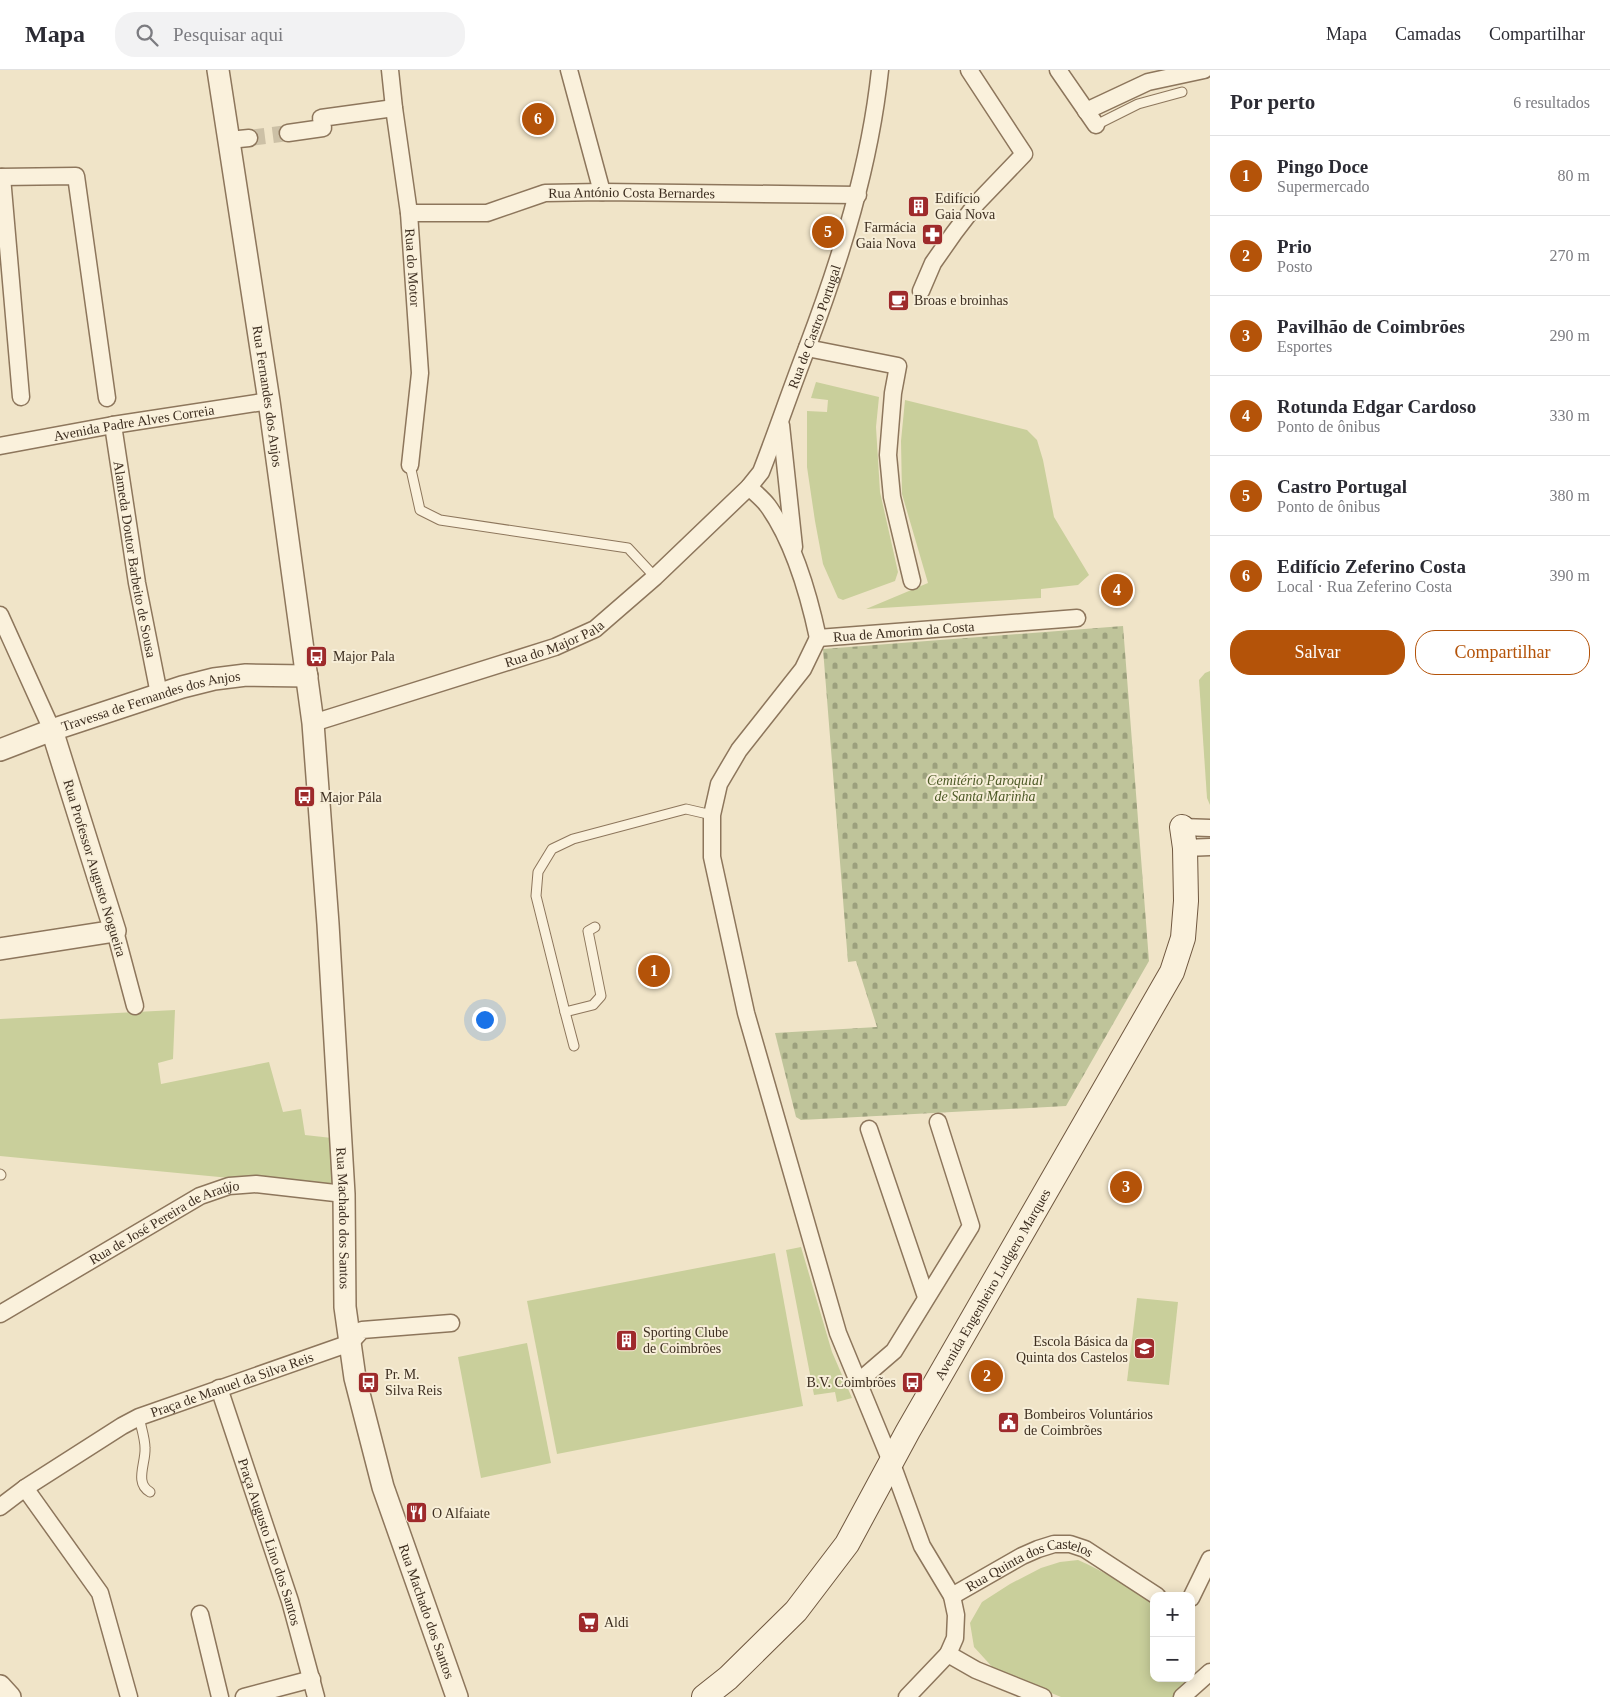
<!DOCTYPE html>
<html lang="pt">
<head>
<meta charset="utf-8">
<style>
	:root { --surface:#fff; --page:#f2f2f3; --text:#2b2b33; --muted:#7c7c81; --line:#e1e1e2; --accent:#b45309 }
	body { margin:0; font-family:Georgia,serif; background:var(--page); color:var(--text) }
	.controls { position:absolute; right:15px; bottom:15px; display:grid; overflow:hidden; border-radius:10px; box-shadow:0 2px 12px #0003 }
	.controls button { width:45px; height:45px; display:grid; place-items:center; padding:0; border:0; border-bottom:1px solid var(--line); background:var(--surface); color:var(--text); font:25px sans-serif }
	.you { position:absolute; left:484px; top:949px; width:18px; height:18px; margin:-12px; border:4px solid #fff; border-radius:50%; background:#1a73e8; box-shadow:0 0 0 8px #1a73e833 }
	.badge { display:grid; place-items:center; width:32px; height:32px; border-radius:50%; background:var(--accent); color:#fff; font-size:16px; font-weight:700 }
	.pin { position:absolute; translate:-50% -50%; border:2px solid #fff; box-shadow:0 1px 5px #0006 }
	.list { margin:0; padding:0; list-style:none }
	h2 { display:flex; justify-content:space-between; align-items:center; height:65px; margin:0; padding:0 20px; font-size:21px }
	h2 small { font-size:16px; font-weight:400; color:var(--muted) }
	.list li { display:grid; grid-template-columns:32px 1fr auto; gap:15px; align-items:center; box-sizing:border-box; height:80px; padding:0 20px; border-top:1px solid var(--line) }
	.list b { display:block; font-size:19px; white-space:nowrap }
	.list p { margin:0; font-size:16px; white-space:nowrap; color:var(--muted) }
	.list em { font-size:16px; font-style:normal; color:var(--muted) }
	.actions { display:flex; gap:10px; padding:15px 20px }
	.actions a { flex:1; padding:11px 0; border:1px solid var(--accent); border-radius:20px; text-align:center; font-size:18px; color:var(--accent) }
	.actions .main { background:var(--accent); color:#fff }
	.icon { flex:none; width:28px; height:28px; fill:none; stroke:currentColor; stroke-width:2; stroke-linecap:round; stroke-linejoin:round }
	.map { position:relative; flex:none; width:1210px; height:1627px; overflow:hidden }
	header { display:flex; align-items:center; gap:30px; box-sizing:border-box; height:70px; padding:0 25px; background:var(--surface); border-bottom:1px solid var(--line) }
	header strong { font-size:24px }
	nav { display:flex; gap:28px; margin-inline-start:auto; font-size:18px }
	.search { width:350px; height:45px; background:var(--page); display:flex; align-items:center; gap:12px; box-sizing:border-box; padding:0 18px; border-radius:20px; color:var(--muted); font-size:19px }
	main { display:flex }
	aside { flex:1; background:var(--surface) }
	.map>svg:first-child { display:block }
	.grass { fill:#c9cf9b }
	.cemetery { fill:url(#cemetery-stones) }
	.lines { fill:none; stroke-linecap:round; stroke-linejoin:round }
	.minor-tunnel { stroke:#ccc0a6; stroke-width:16; stroke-dasharray:16 8; stroke-linecap:butt }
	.service-casing { stroke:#8d765c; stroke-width:11 }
	.minor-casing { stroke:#8d765c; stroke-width:19 }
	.tertiary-casing { stroke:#8d765c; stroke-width:24 }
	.secondary-casing { stroke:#6f573f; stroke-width:26 }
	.service { stroke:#faf1dc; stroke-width:9 }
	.minor { stroke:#faf1dc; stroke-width:16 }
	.tertiary { stroke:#faf1dc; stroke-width:21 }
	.secondary { stroke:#faf1dc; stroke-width:24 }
	.labels { text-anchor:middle; stroke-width:4; stroke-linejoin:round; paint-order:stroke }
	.street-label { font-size:14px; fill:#3d2e20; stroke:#f7eed8 }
	.poi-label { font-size:14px; fill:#3d2e20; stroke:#f7eed8; text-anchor:start }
	.park-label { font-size:14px; font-style:italic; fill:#4d5a26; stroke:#f7eed8 }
</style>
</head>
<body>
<header>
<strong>Mapa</strong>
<div class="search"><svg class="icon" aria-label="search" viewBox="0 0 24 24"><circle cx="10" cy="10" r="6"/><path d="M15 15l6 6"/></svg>Pesquisar aqui</div>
<nav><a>Mapa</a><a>Camadas</a><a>Compartilhar</a></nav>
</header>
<main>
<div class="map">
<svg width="1210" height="1627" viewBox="0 0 1210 1627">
	<defs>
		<pattern id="cemetery-stones" width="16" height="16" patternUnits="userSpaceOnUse" patternTransform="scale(1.25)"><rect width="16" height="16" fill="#bfc49a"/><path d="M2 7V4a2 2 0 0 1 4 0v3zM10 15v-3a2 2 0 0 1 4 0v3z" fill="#9ca07d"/></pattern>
	</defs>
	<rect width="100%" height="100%" fill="#f0e4c8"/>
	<g class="grass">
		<polygon points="816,312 879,327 876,357 880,422 898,502 895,511 843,530 838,528 823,494 815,451 807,397 807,341 827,342 828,330 811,328"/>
		<polygon points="905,330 1027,360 1037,370 1043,390 1054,447 1089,505 1078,515 1041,519 1041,528 866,539 928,513 902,424 901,371"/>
		<polygon points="1210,601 1210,735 1207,728 1199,610 1205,603"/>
		<polygon points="175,940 173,989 158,993 161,1014 269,992 283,1042 301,1039 305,1065 332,1068 335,1118 0,1086 0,949"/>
		<polygon points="801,1177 832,1282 852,1328 837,1332 835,1322 814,1325 786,1180"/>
		<polygon points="775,1183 803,1336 557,1384 527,1231"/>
		<polygon points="1137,1228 1178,1232 1169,1315 1127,1311"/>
		<polygon points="527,1273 551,1393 481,1408 458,1287"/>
		<path d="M 1078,1490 C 1105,1502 1129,1516 1154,1534 L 1154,1608 L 1184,1608 L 1185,1617 L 1173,1627 L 1061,1627 L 995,1600 L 974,1577 L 970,1553 L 982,1532 L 1010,1514 L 1041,1498 L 1060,1492 Z"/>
	</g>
	<polygon class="cemetery" points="1123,556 1149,891 1066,1036 801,1050 796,1047 775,963 877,957 856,891 848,892 823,579"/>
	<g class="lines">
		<polyline class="minor-tunnel" points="249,68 288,63"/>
		<defs>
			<g id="service">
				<polyline points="1096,55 1138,34 1182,22"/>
				<polyline points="410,395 420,440 440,450 628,478 655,507"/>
				<polyline points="595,857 588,861 601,926 593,935 565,942 536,826 538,802 552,779 573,769 686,739 712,745"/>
				<polyline points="565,942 574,976"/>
				<polyline points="0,1104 1,1105"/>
				<path d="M 139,1347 C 141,1357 145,1368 145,1378 C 146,1393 134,1413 150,1422"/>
			</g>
			<g id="minor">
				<path id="s1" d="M 390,0 L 394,38 L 409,143 L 420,303 L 410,395"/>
				<polyline points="569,0 602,122"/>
				<polyline points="1058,0 1096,55"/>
				<polyline points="1086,41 1148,12 1204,0"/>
				<polyline points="288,63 323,58 321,48 394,38"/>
				<polyline points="229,70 249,68"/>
				<polyline points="0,107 76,106 107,328"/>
				<polyline points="2,107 21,327"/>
				<path id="s2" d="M 409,143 L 487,143 L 545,123 L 602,122 L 858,125"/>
				<polyline points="921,221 933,193 954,163 977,133 1024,84 969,0"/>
				<polyline points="807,278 898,296 893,323 888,385 892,427 912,511"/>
				<path id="s3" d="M 113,355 L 137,513 L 159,624"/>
				<polyline points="781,355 794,477"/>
				<path id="s4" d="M 0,376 L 113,355 L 269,331"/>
				<path d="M 749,417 C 755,423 763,429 768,436 C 793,471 809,526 818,568"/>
				<polyline points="0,545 52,660"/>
				<polyline points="818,568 803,599 739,680 719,714 712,745 712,787 746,943 838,1263 892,1394 922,1476 952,1526 956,1545 955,1568 948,1584"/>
				<path id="s5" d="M 818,568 L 1077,548"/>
				<path id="s6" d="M 313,653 L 555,577 L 595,559 L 655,507 L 749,417 L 761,402 C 777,361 791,319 807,278 C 841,188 870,95 880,0"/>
				<polyline points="1182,757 1210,758"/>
				<polyline points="1185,778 1210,777"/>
				<polyline points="115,861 135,936"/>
				<polyline points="869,1059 926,1227"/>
				<path id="s7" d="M 0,1244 L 200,1126 L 229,1116 L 256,1114 L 344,1124"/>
				<polyline points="858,1312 894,1281 971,1156 938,1052"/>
				<path id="s8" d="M 219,1318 L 290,1531 L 316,1627"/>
				<polyline points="25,1418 100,1523 129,1627"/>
				<path id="s9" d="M 0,1437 L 25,1418 L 122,1356 L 139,1347 L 350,1273 L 362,1260 L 451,1253"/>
				<path id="s10" d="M 952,1526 L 1022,1486 L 1038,1479 L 1054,1474 L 1070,1474 L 1085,1479 L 1157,1526"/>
				<polyline points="1191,1528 1210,1489"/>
				<polyline points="200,1544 220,1627"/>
				<polyline points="244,1627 312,1609"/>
				<polyline points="907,1627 948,1584 976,1600 1043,1627"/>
				<polyline points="1182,1627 1210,1602"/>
			</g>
			<g id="tertiary">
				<path id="s11" d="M 218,0 L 269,331 L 313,653 L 328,854 L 344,1124 L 345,1237 L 355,1308 L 383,1417 L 457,1627"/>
				<path id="s12" d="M 0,680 L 52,660 L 182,617 L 214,609 L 246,605 L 307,606"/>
				<polyline points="0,879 115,861 52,660"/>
				<polyline points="0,1616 10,1627"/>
			</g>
			<g id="secondary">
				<path id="s13" d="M 704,1627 L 728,1608 L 796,1541 L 847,1474 L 908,1361 L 1172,902 L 1183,868 L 1186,831 L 1185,778 L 1182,757"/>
			</g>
		</defs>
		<use href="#service" class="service-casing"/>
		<use href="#minor" class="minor-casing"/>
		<use href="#tertiary" class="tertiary-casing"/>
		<use href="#secondary" class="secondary-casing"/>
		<use href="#service" class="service"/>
		<use href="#minor" class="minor"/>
		<use href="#tertiary" class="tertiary"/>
		<use href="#secondary" class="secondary"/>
	</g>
	<defs>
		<symbol id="building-square" viewBox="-11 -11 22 22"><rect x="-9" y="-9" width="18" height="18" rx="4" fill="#9e2a2b" stroke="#f7eed8"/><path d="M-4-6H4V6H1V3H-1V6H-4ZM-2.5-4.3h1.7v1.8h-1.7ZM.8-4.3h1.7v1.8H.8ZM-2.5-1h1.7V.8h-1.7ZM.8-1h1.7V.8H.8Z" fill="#fff"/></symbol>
		<symbol id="pharmacy-square" viewBox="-11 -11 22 22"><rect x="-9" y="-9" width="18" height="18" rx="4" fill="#9e2a2b" stroke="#f7eed8"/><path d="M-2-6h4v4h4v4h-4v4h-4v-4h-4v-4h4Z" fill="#fff"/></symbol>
		<symbol id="cafe-square" viewBox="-11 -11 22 22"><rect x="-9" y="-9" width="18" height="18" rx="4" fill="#9e2a2b" stroke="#f7eed8"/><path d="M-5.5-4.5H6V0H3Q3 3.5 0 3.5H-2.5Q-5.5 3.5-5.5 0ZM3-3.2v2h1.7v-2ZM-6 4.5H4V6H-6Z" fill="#fff"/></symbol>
		<symbol id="bus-square" viewBox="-11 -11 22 22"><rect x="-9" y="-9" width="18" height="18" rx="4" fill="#9e2a2b" stroke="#f7eed8"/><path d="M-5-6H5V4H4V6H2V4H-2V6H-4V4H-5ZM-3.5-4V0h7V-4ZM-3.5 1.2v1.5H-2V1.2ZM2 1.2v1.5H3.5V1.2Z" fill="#fff"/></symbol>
		<symbol id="school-square" viewBox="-11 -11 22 22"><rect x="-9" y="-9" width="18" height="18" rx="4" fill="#9e2a2b" stroke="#f7eed8"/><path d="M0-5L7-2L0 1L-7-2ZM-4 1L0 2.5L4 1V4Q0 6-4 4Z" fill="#fff"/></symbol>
		<symbol id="civic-square" viewBox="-11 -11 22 22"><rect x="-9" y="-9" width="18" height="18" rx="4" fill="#9e2a2b" stroke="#f7eed8"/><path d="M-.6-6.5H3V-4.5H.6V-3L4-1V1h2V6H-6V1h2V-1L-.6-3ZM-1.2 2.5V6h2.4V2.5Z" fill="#fff"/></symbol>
		<symbol id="restaurant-square" viewBox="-11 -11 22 22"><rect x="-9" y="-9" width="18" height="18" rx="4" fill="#9e2a2b" stroke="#f7eed8"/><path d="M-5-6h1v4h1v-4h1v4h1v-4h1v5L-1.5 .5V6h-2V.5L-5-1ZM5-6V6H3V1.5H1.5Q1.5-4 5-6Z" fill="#fff"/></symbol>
		<symbol id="supermarket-square" viewBox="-11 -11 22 22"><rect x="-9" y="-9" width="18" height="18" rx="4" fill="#9e2a2b" stroke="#f7eed8"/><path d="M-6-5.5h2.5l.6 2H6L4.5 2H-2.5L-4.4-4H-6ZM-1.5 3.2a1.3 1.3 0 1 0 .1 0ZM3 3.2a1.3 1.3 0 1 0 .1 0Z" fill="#fff"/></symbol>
	</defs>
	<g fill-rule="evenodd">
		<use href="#building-square" x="906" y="124" width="25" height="25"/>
		<use href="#pharmacy-square" x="920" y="152" width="25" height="25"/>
		<use href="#cafe-square" x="886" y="218" width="25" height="25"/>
		<use href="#bus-square" x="304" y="574" width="25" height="25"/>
		<use href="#bus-square" x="292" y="714" width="25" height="25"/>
		<use href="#building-square" x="614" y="1258" width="25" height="25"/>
		<use href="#school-square" x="1132" y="1266" width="25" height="25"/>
		<use href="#bus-square" x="356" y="1300" width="25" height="25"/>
		<use href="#bus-square" x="900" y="1300" width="25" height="25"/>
		<use href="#civic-square" x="996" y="1340" width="25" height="25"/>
		<use href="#restaurant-square" x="404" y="1430" width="25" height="25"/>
		<use href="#supermarket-square" x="576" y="1540" width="25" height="25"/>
	</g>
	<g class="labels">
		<g class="street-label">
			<text dy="5" stroke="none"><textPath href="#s2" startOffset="226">Rua António Costa Bernardes</textPath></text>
			<text dy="5" stroke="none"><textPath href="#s1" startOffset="199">Rua do Motor</textPath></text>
			<text dy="5" stroke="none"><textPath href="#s6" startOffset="681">Rua de Castro Portugal</textPath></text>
			<text dy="5" stroke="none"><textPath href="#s11" startOffset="330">Rua Fernandes dos Anjos</textPath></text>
			<text dy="5" stroke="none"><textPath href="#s4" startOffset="136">Avenida Padre Alves Correia</textPath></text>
			<text dy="5" stroke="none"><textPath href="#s3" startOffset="136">Alameda Doutor Barbeito de Sousa</textPath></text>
			<text dy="5" stroke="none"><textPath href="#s5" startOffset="86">Rua de Amorim da Costa</textPath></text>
			<text dy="5" stroke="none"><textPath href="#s6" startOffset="254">Rua do Major Pala</textPath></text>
			<text dy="5" stroke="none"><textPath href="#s12" startOffset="159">Travessa de Fernandes dos Anjos</textPath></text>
			<text transform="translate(95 798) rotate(73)" y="5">Rua Professor Augusto Nogueira</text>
			<text dy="5" stroke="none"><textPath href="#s11" startOffset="1156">Rua Machado dos Santos</textPath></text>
			<text dy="5" stroke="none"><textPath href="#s7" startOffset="189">Rua de José Pereira de Araújo</textPath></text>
			<text dy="5" stroke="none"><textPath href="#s13" startOffset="508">Avenida Engenheiro Ludgero Marques</textPath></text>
			<text dy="5" stroke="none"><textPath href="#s9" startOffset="264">Praça de Manuel da Silva Reis</textPath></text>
			<text dy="5" stroke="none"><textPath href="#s8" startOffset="162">Praça Augusto Lino dos Santos</textPath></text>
			<text dy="5" stroke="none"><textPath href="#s10" startOffset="86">Rua Quinta dos Castelos</textPath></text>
			<text dy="5" stroke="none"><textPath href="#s11" startOffset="1561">Rua Machado dos Santos</textPath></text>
		</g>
		<g class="poi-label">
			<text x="935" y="133">Edifício<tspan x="935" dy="16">Gaia Nova</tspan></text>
			<text x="916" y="162" text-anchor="end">Farmácia<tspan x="916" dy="16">Gaia Nova</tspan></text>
			<text x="914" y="235">Broas e broinhas</text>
			<text x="333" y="591">Major Pala</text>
			<text x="320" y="732">Major Pála</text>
			<text x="643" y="1267">Sporting Clube<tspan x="643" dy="16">de Coimbrões</tspan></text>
			<text x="1128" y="1276" text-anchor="end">Escola Básica da<tspan x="1128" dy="16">Quinta dos Castelos</tspan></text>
			<text x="385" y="1309">Pr. M.<tspan x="385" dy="16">Silva Reis</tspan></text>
			<text x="896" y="1317" text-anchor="end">B.V. Coimbrões</text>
			<text x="1024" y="1349">Bombeiros Voluntários<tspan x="1024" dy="16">de Coimbrões</tspan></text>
			<text x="432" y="1448">O Alfaiate</text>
			<text x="604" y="1557">Aldi</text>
		</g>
		<g class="park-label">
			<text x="985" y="715">Cemitério Paroquial<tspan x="985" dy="16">de Santa Marinha</tspan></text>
		</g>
	</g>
</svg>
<div class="controls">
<button>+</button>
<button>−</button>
</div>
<div class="you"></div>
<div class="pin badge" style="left:654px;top:901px">1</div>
<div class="pin badge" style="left:987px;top:1306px">2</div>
<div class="pin badge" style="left:1126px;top:1117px">3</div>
<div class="pin badge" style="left:1117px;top:520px">4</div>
<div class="pin badge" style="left:828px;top:162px">5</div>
<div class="pin badge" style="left:538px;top:49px">6</div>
</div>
<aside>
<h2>Por perto<small>6 resultados</small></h2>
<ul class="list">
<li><span class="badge">1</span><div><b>Pingo Doce</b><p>Supermercado</p></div><em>80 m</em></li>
<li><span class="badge">2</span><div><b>Prio</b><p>Posto</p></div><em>270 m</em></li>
<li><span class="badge">3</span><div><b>Pavilhão de Coimbrões</b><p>Esportes</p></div><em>290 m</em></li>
<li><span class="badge">4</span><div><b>Rotunda Edgar Cardoso</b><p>Ponto de ônibus</p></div><em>330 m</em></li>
<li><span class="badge">5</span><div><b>Castro Portugal</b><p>Ponto de ônibus</p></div><em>380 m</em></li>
<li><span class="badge">6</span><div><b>Edifício Zeferino Costa</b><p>Local · Rua Zeferino Costa</p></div><em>390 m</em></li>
</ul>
<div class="actions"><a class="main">Salvar</a><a>Compartilhar</a></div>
</aside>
</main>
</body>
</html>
